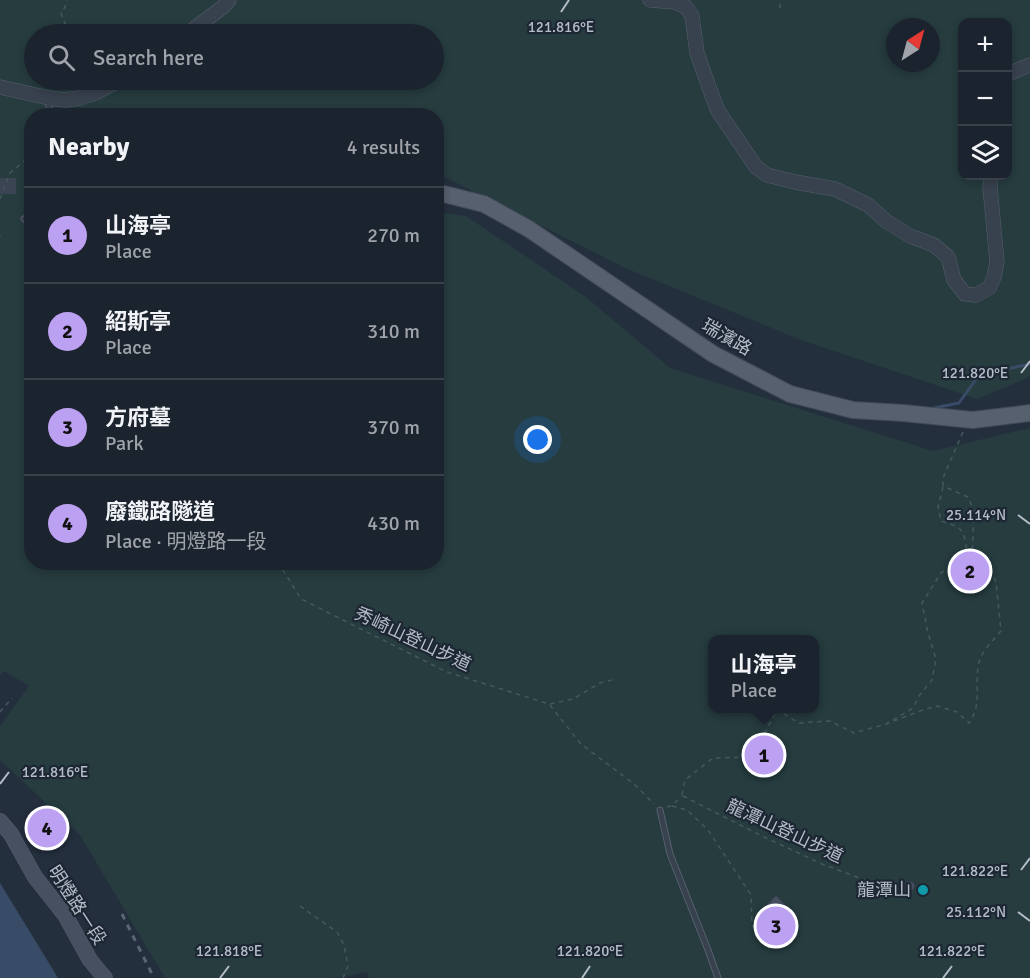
<!DOCTYPE html>
<html lang="en">
<head>
<meta charset="utf-8">
<style>
	:root { --surface:#1b232e; --page:#282f3a; --text:#f1f3f6; --muted:#a0a4aa; --line:#39404a; --accent:#bca0f2 }
	body { margin:0; font-family:Signika,"Noto Sans TC",sans-serif; background:var(--page); color:var(--text) }
	.controls { position:absolute; right:18px; top:18px; display:grid; overflow:hidden; border-radius:12px; box-shadow:0 3px 9px #0003 }
	.controls button { width:54px; height:54px; display:grid; place-items:center; padding:0; border:0; border-bottom:2px solid var(--line); background:var(--surface); color:var(--text); font:30px sans-serif }
	.compass { position:absolute; left:886px; top:18px; width:54px; height:54px; border-radius:50%; background:var(--surface); box-shadow:0 3px 9px #0003; rotate:36deg }
	.you { position:absolute; left:538px; top:440px; width:21px; height:21px; margin:-15px; border:4px solid #fff; border-radius:50%; background:#1a73e8; box-shadow:0 0 0 9px #1a73e833 }
	.badge { display:grid; place-items:center; width:39px; height:39px; border-radius:50%; background:var(--accent); color:#111; font-size:20px; font-weight:700 }
	.pin { position:absolute; translate:-50% -50%; border:3px solid #fff; box-shadow:0 2px 6px #0006 }
	.popup { position:absolute; left:708px; top:635px; width:111px; height:78px; box-sizing:border-box; display:grid; place-content:center; border-radius:12px; background:var(--surface); filter:drop-shadow(0 2px 4px #0005); font-size:20px; white-space:nowrap; color:var(--muted) }
	.popup b { font-size:22px; color:var(--text) }
	.popup::after { content:''; position:absolute; left:50%; top:100%; margin-left:-12px; border:12px solid transparent; border-top-color:var(--surface) }
	.list { margin:0; padding:0; list-style:none }
	h2 { display:flex; justify-content:space-between; align-items:center; height:78px; margin:0; padding:0 24px; font-size:26px }
	h2 small { font-size:20px; font-weight:400; color:var(--muted) }
	.list li { display:grid; grid-template-columns:39px 1fr auto; gap:18px; align-items:center; box-sizing:border-box; height:96px; padding:0 24px; border-top:2px solid var(--line) }
	.list b { display:block; font-size:22px; white-space:nowrap }
	.list p { margin:0; font-size:20px; white-space:nowrap; color:var(--muted) }
	.list em { font-size:20px; font-style:normal; color:var(--muted) }
	.icon { flex:none; width:33px; height:33px; fill:none; stroke:currentColor; stroke-width:2; stroke-linecap:round; stroke-linejoin:round }
	.map { position:relative; flex:none; width:1030px; height:978px; overflow:hidden }
	.search { position:absolute; background:var(--surface); box-shadow:0 3px 9px #0003; left:24px; top:24px; width:420px; height:66px; display:flex; align-items:center; gap:15px; box-sizing:border-box; padding:0 21px; border-radius:33px; color:var(--muted); font-size:22px }
	.panel { position:absolute; background:var(--surface); box-shadow:0 3px 9px #0003; left:24px; top:108px; width:420px; height:462px; border-radius:24px }
	.map>svg:first-child { display:block }
	.green { fill:#263c3f; fill-rule:evenodd }
	.water { fill:#394c67 }
	.lines { fill:none; stroke-linecap:round; stroke-linejoin:round }
	.stream { stroke:#394c67; stroke-width:3 }
	.primary-tunnel { stroke:#3a4453; stroke-width:16; stroke-dasharray:16 8; stroke-linecap:butt }
	.service-casing { stroke:#565f6c; stroke-width:7 }
	.tertiary-casing { stroke:#565f6c; stroke-width:15 }
	.secondary-casing { stroke:#565f6c; stroke-width:16 }
	.primary-casing { stroke:#414a57; stroke-width:18 }
	.path { stroke:#44595c; stroke-width:1.5; stroke-dasharray:4.5 4.5; stroke-linecap:butt }
	.service { stroke:#38414e; stroke-width:5 }
	.tertiary { stroke:#38414e; stroke-width:14 }
	.secondary { stroke:#465061; stroke-width:15 }
	.primary { stroke:#56606e; stroke-width:16 }
	.rail { stroke:#5a6575; stroke-width:3; stroke-dasharray:6 6; stroke-linecap:butt }
	.wall { fill:#3b4654 }
	.shaded-wall { fill:#303945 }
	.building { fill:#455162; stroke:#303945; stroke-width:1.5 }
	.ticks { fill:none; stroke:#b4bcc9; stroke-width:2 }
	.culture-dot { fill:#0f9aa8; stroke:#1d2633; stroke-width:2 }
	.labels { text-anchor:middle; stroke-width:4.5; stroke-linejoin:round; paint-order:stroke }
	.street-label { font-size:18px; fill:#b4bcc9; stroke:#1d2633 }
	.poi-label { font-size:18px; fill:#b4bcc9; stroke:#1d2633; text-anchor:end }
	.ticks-label { font-size:15px; text-anchor:middle; fill:#b4bcc9; stroke:#1d2633; stroke-width:4.5; stroke-linejoin:round; paint-order:stroke }
</style>
</head>
<body>
<div class="map">
<svg width="1030" height="978" viewBox="0 0 1030 978">
	<rect width="100%" height="100%" fill="#242f3e"/>
	<path class="green" d="M 0,0 L 1030,0 L 1030,377 L 977,399 L 801,340 L 625,268 L 437,173 L 436,116 L 32,116 L 32,562 L 436,562 L 437,212 L 466,216 L 586,297 L 670,368 L 933,451 L 1030,428 L 1030,978 L 369,978 L 367,972 L 335,978 L 165,978 L 80,835 L 0,760 L 0,726 L 29,686 L 4,671 L 0,675 ZM 962,22 L 1008,22 L 1008,176 L 962,176 ZM 895,27 L 931,27 L 931,63 L 895,63 ZM 34,34 L 434,34 L 434,80 L 34,80 ZM 713,640 L 815,640 L 815,708 L 713,708 Z"/>
	<polygon class="water" points="0,883 58,978 0,978"/>
	<g class="lines">
		<polyline class="stream" points="934,408 959,403 979,375 1030,364"/>
		<polyline class="primary-tunnel" points="0,186 32,186"/>
		<defs>
			<g id="service">
				<polyline points="49,116 49,100"/>
				<polyline points="24,219 32,215"/>
				<polyline points="660,810 670,854 708,950 718,978"/>
			</g>
			<g id="tertiary">
				<polyline points="650,0 675,2 686,7 692,16 697,53 710,90 718,111 756,167 767,175 795,182 835,189 868,205 886,221 910,236 934,245 948,257 954,280 965,294 976,295 989,288 994,277 997,262 990,187 991,176"/>
				<polyline points="187,34 223,7 229,0"/>
				<polyline points="1008,74 1030,65"/>
				<polyline points="0,87 49,98 65,100 80,98 95,93 120,80"/>
			</g>
			<polyline id="secondary" points="0,821 11,834 35,877 65,915 90,960 105,978"/>
			<polyline id="primary" points="436,192 484,204 529,229 713,354 790,394 853,410 903,413 973,420 1030,413"/>
		</defs>
		<use href="#service" class="service-casing"/>
		<use href="#tertiary" class="tertiary-casing"/>
		<use href="#secondary" class="secondary-casing"/>
		<use href="#primary" class="primary-casing"/>
		<g class="path">
			<polyline points="780,8 780,0"/>
			<polyline points="66,34 67,29 61,13 65,7 67,0"/>
			<polyline points="39,116 41,108"/>
			<polyline points="0,199 10,173 29,157 32,145"/>
			<polyline points="0,235 0,236"/>
			<polyline points="963,432 943,478 943,486 968,497 974,511 972,561"/>
			<path d="M 943,487 L 938,507 L 941,521 C 947,523 955,525 960,529 C 968,538 964,552 971,561"/>
			<polyline points="278,562 301,599 447,672 549,704 581,744 634,784 654,804"/>
			<polyline points="550,704 573,699 600,683 612,680"/>
			<polyline points="0,712 12,698"/>
			<path d="M 682,795 L 685,780 L 713,758 L 753,757 L 777,709 L 798,723 L 830,721 L 854,733 L 886,724 L 920,711 L 937,706 L 957,712 L 969,723 C 982,704 975,688 978,667 C 980,652 991,643 1001,631 L 996,582 L 990,570 L 972,562 L 955,564 L 941,573 L 922,603 L 928,633 L 936,659 L 932,680 L 919,696 L 913,708 L 886,724"/>
			<polyline points="683,796 762,836 822,864 881,886 905,890"/>
			<polyline points="672,806 687,810 708,830 751,895 752,925 770,949"/>
			<polyline points="667,807 671,806 682,796"/>
			<polyline points="300,906 337,932 344,945 348,966 343,978"/>
		</g>
		<use href="#service" class="service"/>
		<use href="#tertiary" class="tertiary"/>
		<use href="#secondary" class="secondary"/>
		<use href="#primary" class="primary"/>
		<g class="rail">
			<polyline points="51,809 62,823"/>
			<polyline points="122,914 154,978"/>
		</g>
	</g>
	<g class="wall">
		<polygon points="966,569 974,570 973,574 971,575 966,573"/>
		<polygon points="769,753 766,760 759,757 759,754"/>
		<polygon points="905,883 915,887 914,892 910,895 907,894 905,890"/>
		<polygon points="756,915 796,925 776,945 756,926"/>
	</g>
	<g class="shaded-wall">
		<polygon points="915,884 914,892 910,895 910,891"/>
		<polygon points="796,915 796,925 776,945 776,934"/>
	</g>
	<g class="building">
		<polygon points="971,563 974,566 973,570 971,571 966,569 967,564"/>
		<polygon points="763,746 769,749 766,757 759,754"/>
		<circle cx="910" cy="886" r="5"/>
		<polygon points="776,895 796,915 776,934 756,915"/>
	</g>
	<path class="ticks" d="M 561,12 L 569,0M 1021,373 L 1030,361M 1018,515 L 1030,524M 0,784 L 9,772M 1021,870 L 1030,858M 1018,912 L 1030,921M 220,978 L 229,966M 582,978 L 590,966M 943,978 L 952,966"/>
	<circle class="culture-dot" cx="923" cy="890" r="6"/>
	<g class="labels">
		<g class="street-label">
			<text transform="translate(727 337) rotate(30)" y="6">瑞濱路</text>
			<text transform="translate(413 639) rotate(25)" y="6">秀崎山登山步道</text>
			<text transform="translate(785 831) rotate(25)" y="6">龍潭山登山步道</text>
			<text transform="translate(77 905) rotate(57)" y="6">明燈路一段</text>
		</g>
		<g class="poi-label">
			<text x="911" y="896">龍潭山</text>
		</g>
	</g>
	<g class="ticks-label">
		<text x="561" y="32">121.816°E</text>
		<text x="975" y="378">121.820°E</text>
		<text x="976" y="520">25.114°N</text>
		<text x="55" y="777">121.816°E</text>
		<text x="975" y="876">121.822°E</text>
		<text x="976" y="917">25.112°N</text>
		<text x="229" y="956">121.818°E</text>
		<text x="590" y="956">121.820°E</text>
		<text x="952" y="956">121.822°E</text>
	</g>
</svg>
<div class="controls">
<button>+</button>
<button>−</button>
<button><svg class="icon" aria-label="layers" viewBox="0 0 24 24"><path d="M12 4l9 5-9 5-9-5zM3 14l9 5 9-5"/></svg></button>
</div>
<svg class="compass" viewBox="-18 -18 36 36"><path d="M0-13l5 13h-10z" fill="#e53935"/><path d="M0 13l5-13h-10z" fill="#a0a4aa"/></svg>
<div class="you"></div>
<div class="pin badge" style="left:764px;top:755px">1</div>
<div class="popup"><b>山海亭</b>Place</div>
<div class="pin badge" style="left:970px;top:571px">2</div>
<div class="pin badge" style="left:776px;top:926px">3</div>
<div class="pin badge" style="left:47px;top:828px">4</div>
<div class="search"><svg class="icon" aria-label="search" viewBox="0 0 24 24"><circle cx="10" cy="10" r="6"/><path d="M15 15l6 6"/></svg>Search here</div>
<section class="panel">
<h2>Nearby<small>4 results</small></h2>
<ul class="list">
<li><span class="badge">1</span><div><b>山海亭</b><p>Place</p></div><em>270 m</em></li>
<li><span class="badge">2</span><div><b>紹斯亭</b><p>Place</p></div><em>310 m</em></li>
<li><span class="badge">3</span><div><b>方府墓</b><p>Park</p></div><em>370 m</em></li>
<li><span class="badge">4</span><div><b>廢鐵路隧道</b><p>Place · 明燈路一段</p></div><em>430 m</em></li>
</ul>
</section>
</div>
</body>
</html>
